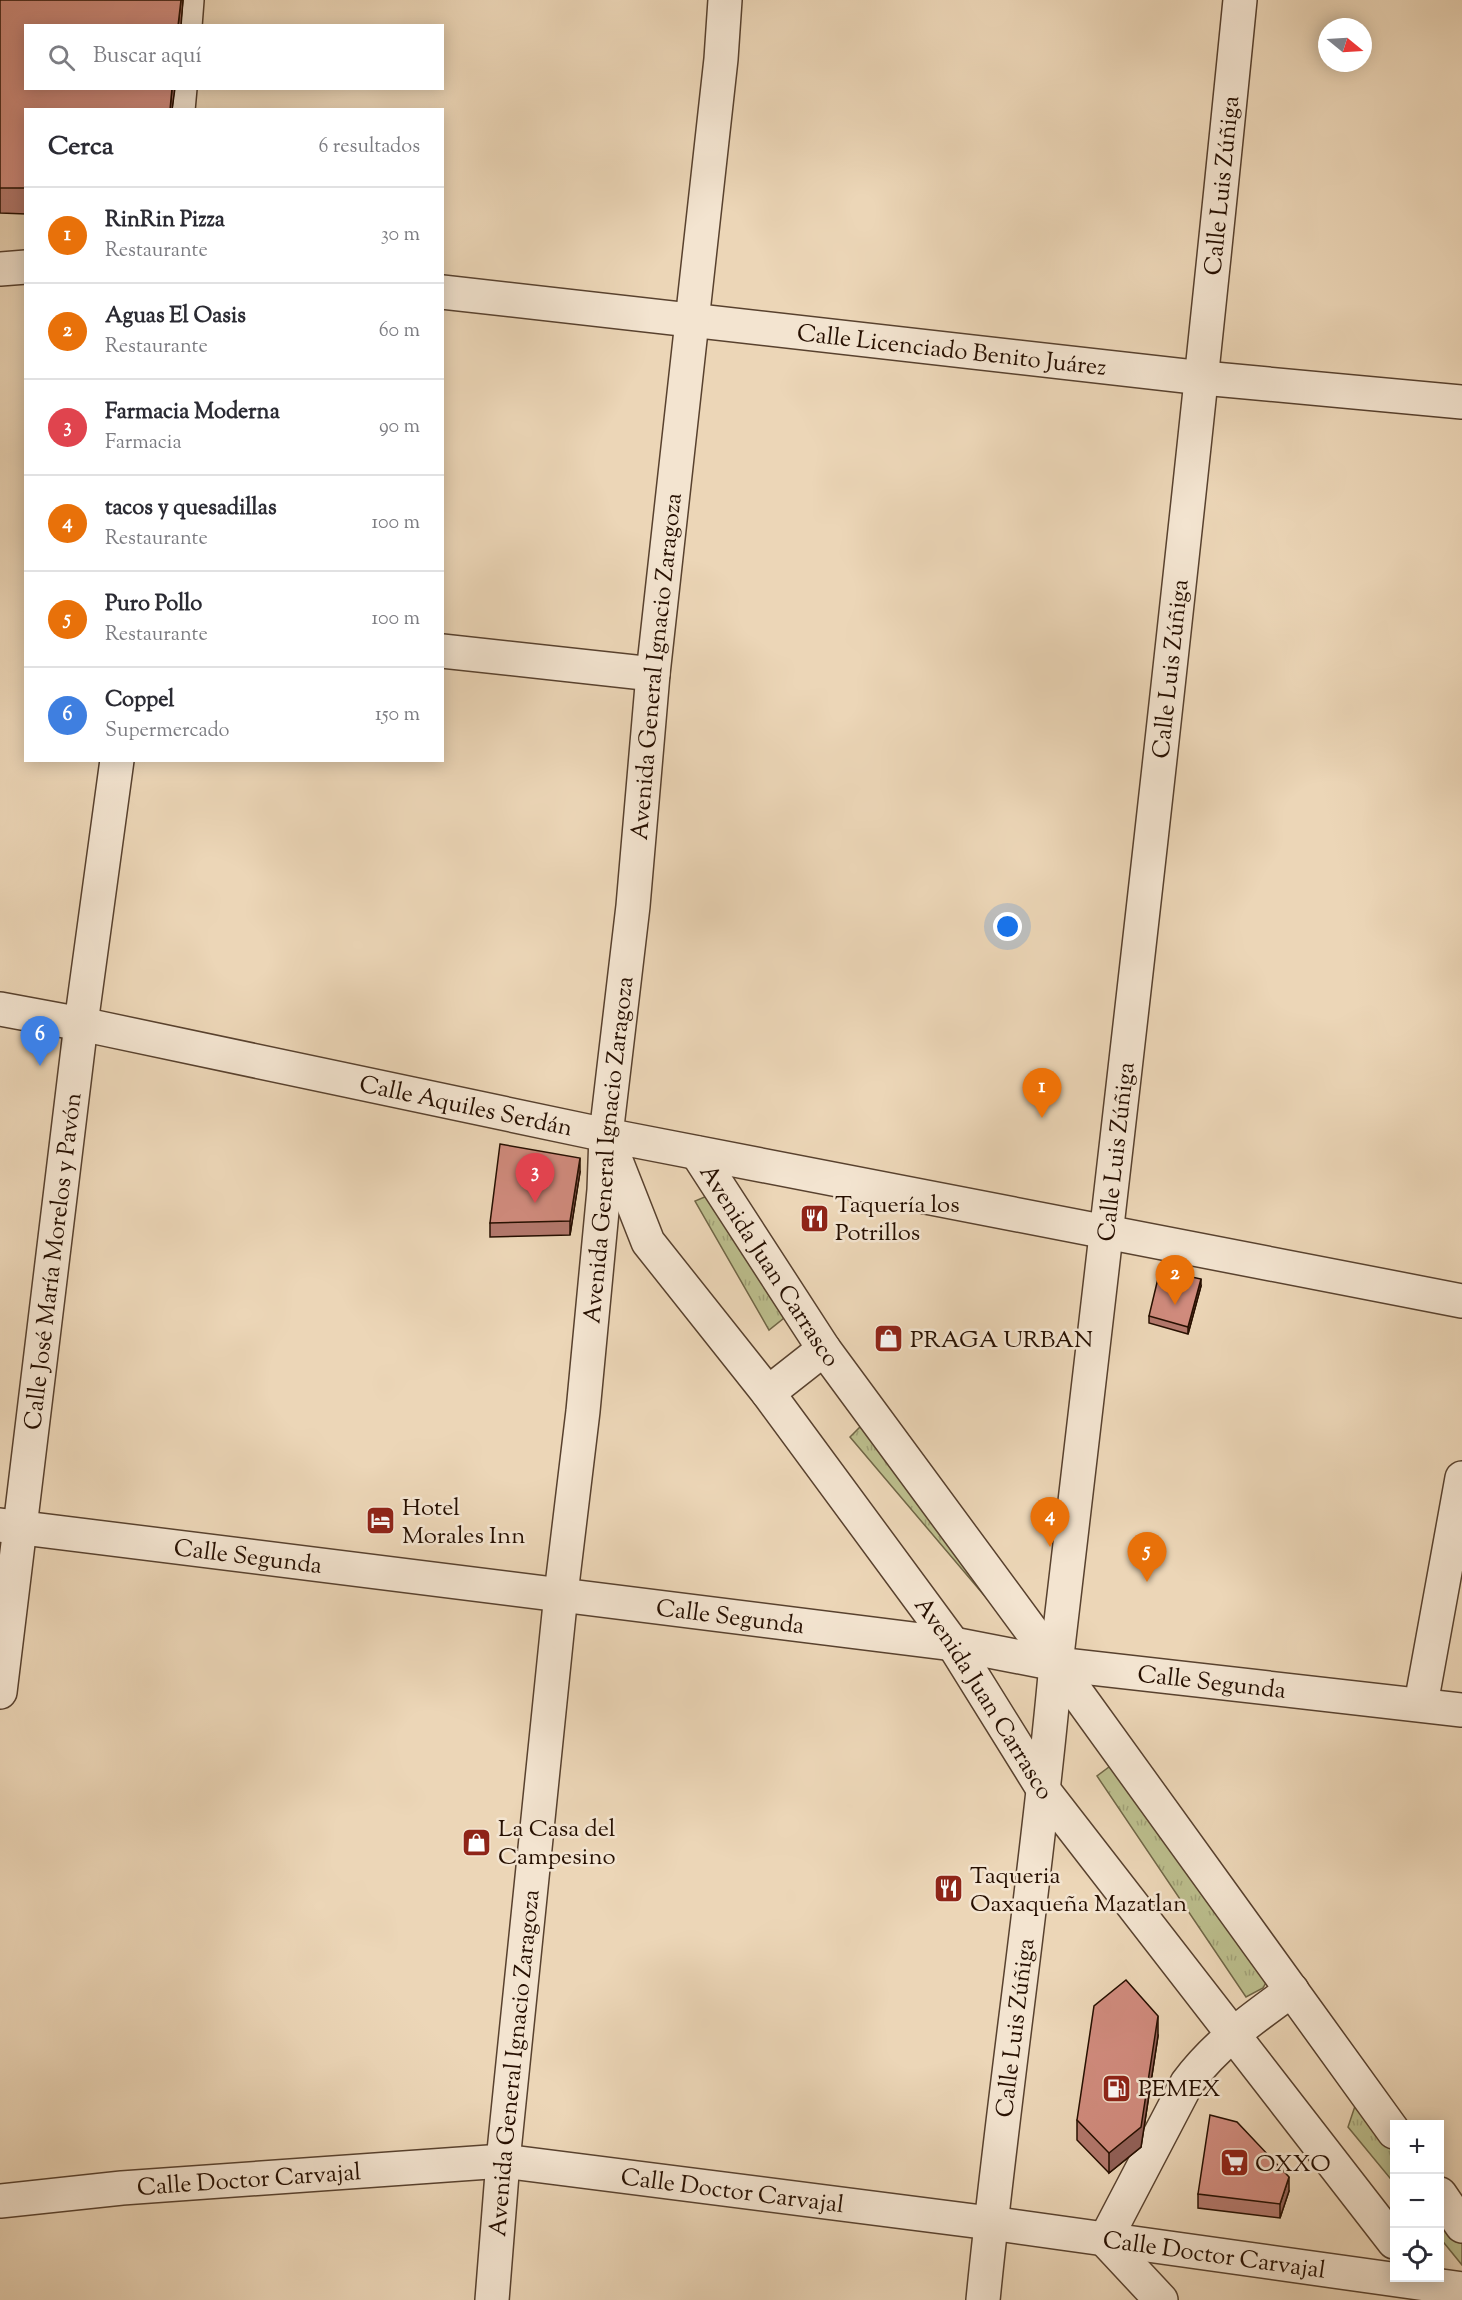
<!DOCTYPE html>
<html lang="es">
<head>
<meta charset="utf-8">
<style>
	:root { --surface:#fff; --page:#f2f2f3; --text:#2b2b33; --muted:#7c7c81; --line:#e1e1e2; --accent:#2563eb }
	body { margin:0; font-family:"Sorts Mill Goudy",serif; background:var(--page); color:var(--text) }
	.controls { position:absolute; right:18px; bottom:18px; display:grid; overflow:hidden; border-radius:0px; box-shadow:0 3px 15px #0003 }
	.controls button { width:54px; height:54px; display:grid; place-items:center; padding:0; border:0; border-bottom:2px solid var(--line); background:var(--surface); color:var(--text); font:30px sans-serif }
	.compass { position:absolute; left:1318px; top:18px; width:54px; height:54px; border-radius:50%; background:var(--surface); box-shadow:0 3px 15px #0003; rotate:108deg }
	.you { position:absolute; left:1008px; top:927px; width:21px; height:21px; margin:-15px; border:4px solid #fff; border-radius:50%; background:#1a73e8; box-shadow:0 0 0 9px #1a73e833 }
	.badge { display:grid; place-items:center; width:39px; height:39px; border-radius:50%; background:var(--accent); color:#fff; font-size:20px; font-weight:700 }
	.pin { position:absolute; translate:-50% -50px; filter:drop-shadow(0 2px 3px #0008) }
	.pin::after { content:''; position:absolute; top:32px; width:21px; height:18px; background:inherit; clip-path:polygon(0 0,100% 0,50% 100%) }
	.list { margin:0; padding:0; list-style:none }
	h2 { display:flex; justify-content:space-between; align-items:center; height:78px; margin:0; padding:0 24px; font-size:26px }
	h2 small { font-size:20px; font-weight:400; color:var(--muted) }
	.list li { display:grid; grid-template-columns:39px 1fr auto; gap:18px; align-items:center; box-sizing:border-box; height:96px; padding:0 24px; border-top:2px solid var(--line) }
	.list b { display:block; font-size:22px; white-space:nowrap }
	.list p { margin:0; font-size:20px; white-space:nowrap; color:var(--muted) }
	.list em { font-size:20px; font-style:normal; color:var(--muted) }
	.icon { flex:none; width:33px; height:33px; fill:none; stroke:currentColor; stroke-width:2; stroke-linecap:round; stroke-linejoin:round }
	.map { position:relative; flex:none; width:1462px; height:2300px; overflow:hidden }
	.search { position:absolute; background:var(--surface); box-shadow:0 3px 15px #0003; left:24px; top:24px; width:420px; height:66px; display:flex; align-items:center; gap:15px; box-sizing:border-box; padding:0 21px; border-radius:0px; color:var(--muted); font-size:22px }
	.panel { position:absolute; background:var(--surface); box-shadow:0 3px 15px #0003; left:24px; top:108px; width:420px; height:654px; border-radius:0px }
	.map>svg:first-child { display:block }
	.park { fill:url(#park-tufts); stroke:#706646; stroke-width:1.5 }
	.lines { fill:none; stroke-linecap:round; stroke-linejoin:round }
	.minor-casing { stroke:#58412e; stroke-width:36 }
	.minor { stroke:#f3e4d0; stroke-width:33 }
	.wall { fill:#b3786c; stroke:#260f00; stroke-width:1.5 }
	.shaded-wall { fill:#926158; stroke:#260f00; stroke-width:1.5 }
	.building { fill:#d08b7d; stroke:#260f00; stroke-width:1.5 }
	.labels { text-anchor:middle; stroke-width:5; stroke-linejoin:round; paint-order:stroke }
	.street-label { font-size:24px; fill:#260f00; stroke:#f3e4d0 }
	.poi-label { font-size:24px; fill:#260f00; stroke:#f3e4d0; text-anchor:start }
</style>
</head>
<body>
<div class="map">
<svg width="1462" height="2300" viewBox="0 0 1462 2300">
	<defs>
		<pattern id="park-tufts" width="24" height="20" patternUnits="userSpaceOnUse" patternTransform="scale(1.5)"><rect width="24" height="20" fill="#bbbd8c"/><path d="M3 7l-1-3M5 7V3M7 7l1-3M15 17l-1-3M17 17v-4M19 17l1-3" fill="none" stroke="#a1a177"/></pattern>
	</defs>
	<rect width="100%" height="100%" fill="#ecd6b7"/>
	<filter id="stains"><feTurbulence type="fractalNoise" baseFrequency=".00333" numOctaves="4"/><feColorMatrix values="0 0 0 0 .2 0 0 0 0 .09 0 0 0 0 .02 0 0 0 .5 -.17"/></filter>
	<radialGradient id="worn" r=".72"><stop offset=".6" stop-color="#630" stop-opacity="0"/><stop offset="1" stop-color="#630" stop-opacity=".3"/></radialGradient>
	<g class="park">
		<polygon points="707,1196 784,1318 769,1330 695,1201"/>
		<polygon points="863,1424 1005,1620 850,1437"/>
		<polygon points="1113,1764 1269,1977 1263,1988 1246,1997 1097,1776"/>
		<polygon points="1373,2101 1394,2132 1394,2183 1348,2127 1355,2106"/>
		<polygon points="1440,2195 1462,2227 1462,2265 1440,2238"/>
	</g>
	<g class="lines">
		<defs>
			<g id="minor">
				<polyline points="185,26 187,0"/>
				<polyline points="178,110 180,88"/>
				<polyline points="0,269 26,267"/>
				<path id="s1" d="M 442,292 L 1203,378 L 1462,402"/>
				<polyline points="442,651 653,674"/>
				<path id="s2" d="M 0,1009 L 81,1024 L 606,1135 L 1462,1301"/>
				<path id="s3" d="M 611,1148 L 648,1242 L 768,1393 L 953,1644 L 1045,1792 L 1394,2242"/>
				<path id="s4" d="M 697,1153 L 824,1349 L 1056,1664 L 1394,2132"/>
				<polyline points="768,1393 824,1349"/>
				<path id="s5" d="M 0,1525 L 953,1644 L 1056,1664 L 1462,1710"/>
				<path id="s6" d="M 0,1692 L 81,1024 L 117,760"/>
				<polyline points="1421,1704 1462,1478"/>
				<polyline points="1440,2194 1462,2226"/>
				<path id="s7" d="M 0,2201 L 122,2188 L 503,2161 L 990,2223 L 1462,2289"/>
				<path id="s8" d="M 492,2300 L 503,2161 L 561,1594 L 583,1411 L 604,1190 L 606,1135 L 633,906 L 653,674 L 721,59 L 725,0"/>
				<path id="s9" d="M 983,2300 C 1004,2088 1037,1877 1056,1664 C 1121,1110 1185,556 1240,0"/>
				<path d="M 1161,2300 L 1105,2240 L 1187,2083 C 1215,2045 1253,2018 1292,1990"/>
			</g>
		</defs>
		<use href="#minor" class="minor-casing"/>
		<use href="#minor" class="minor"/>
	</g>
	<g class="wall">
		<polygon points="0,0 183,0 172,110 26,110 26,214 0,213"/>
		<polygon points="580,1172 570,1235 490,1237 490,1223"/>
		<polygon points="1201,1286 1188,1334 1149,1323 1149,1316"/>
		<polygon points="1158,2036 1141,2147 1109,2173 1077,2140 1077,2120"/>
		<polygon points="1289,2191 1280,2218 1198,2208 1198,2194"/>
	</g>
	<g class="shaded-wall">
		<polygon points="181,0 183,0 181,26 178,26"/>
		<polygon points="172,88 175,88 172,110 170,110"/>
		<polygon points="580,1158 580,1172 570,1235 570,1221"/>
		<polygon points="1201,1279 1201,1286 1188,1334 1188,1327"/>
		<polygon points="1158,2016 1158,2036 1141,2147 1109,2173 1109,2153"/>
		<polygon points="1289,2177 1289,2191 1280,2218 1280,2204"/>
	</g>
	<g class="building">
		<polygon points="0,0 181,0 178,26 26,26 26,88 172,88 170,110 26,110 26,188 0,188"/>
		<polygon points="500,1144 580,1158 570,1221 490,1223"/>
		<polygon points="1160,1270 1201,1279 1188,1327 1149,1316"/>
		<polygon points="1126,1980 1158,2016 1141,2127 1109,2153 1077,2120 1094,2006"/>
		<polygon points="1210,2115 1237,2122 1289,2177 1280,2204 1198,2194"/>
	</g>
	<defs>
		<symbol id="restaurant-square" viewBox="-11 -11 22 22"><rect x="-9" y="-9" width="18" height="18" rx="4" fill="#8f2418" stroke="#f3e4d0"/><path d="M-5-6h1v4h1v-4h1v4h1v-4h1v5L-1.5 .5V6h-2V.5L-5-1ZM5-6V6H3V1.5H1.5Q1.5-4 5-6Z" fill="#fff"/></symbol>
		<symbol id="shop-square" viewBox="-11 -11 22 22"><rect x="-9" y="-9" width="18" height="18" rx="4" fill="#8f2418" stroke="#f3e4d0"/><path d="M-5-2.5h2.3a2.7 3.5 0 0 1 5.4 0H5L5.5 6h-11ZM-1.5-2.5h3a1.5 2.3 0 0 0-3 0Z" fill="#fff"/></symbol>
		<symbol id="hotel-square" viewBox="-11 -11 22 22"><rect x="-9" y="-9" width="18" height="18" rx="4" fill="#8f2418" stroke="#f3e4d0"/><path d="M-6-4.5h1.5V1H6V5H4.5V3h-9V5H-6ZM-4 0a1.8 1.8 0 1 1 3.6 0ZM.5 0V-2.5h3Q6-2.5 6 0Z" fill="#fff"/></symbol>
		<symbol id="fuel-square" viewBox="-11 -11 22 22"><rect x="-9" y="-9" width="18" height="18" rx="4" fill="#8f2418" stroke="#f3e4d0"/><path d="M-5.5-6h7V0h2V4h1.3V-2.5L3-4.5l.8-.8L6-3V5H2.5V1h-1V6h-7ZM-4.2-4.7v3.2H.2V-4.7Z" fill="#fff"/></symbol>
		<symbol id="supermarket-square" viewBox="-11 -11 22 22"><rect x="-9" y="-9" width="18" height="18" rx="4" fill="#8f2418" stroke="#f3e4d0"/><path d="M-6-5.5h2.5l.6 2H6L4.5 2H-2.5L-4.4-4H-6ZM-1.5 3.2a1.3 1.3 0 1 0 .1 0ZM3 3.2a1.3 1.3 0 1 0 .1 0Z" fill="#fff"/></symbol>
	</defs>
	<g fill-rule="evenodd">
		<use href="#restaurant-square" x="798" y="1202" width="33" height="33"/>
		<use href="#shop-square" x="872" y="1322" width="33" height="33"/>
		<use href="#hotel-square" x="364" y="1504" width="33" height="33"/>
		<use href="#shop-square" x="460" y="1826" width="33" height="33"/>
		<use href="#restaurant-square" x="932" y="1872" width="33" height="33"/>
		<use href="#fuel-square" x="1100" y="2072" width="33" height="33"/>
		<use href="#supermarket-square" x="1218" y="2146" width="33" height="33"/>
	</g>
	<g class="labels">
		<g class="street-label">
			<text dy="8" stroke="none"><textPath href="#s9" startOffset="2128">Calle Luis Zúñiga</textPath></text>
			<text dy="8" stroke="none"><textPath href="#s1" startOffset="513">Calle Licenciado Benito Juárez</textPath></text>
			<text dy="8" stroke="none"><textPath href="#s8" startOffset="1642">Avenida General Ignacio Zaragoza</textPath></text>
			<text dy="8" stroke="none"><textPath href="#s9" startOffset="1642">Calle Luis Zúñiga</textPath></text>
			<text dy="8" stroke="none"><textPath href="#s2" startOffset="476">Calle Aquiles Serdán</textPath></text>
			<text dy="8" stroke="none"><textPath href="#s8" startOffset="1156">Avenida General Ignacio Zaragoza</textPath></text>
			<text dy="8" stroke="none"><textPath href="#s9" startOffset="1156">Calle Luis Zúñiga</textPath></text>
			<text dy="8" stroke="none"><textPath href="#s6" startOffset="434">Calle José María Morelos y Pavón</textPath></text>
			<text dy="8" stroke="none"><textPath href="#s4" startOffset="134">Avenida Juan Carrasco</textPath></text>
			<text dy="8" stroke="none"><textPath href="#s5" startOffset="250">Calle Segunda</textPath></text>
			<text dy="8" stroke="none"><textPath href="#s5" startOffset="736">Calle Segunda</textPath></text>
			<text dy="8" stroke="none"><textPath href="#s5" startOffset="1222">Calle Segunda</textPath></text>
			<text dy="8" stroke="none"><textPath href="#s3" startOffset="668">Avenida Juan Carrasco</textPath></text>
			<text dy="8" stroke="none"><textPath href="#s9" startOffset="274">Calle Luis Zúñiga</textPath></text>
			<text dy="8" stroke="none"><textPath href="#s8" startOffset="238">Avenida General Ignacio Zaragoza</textPath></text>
			<text dy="8" stroke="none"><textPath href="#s7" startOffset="250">Calle Doctor Carvajal</textPath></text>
			<text dy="8" stroke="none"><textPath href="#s7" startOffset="736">Calle Doctor Carvajal</textPath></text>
			<text dy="8" stroke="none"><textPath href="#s7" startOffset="1222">Calle Doctor Carvajal</textPath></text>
		</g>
		<g class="poi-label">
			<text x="835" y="1212">Taquería los<tspan x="835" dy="28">Potrillos</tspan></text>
			<text x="910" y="1347">PRAGA URBAN</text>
			<text x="402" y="1515">Hotel<tspan x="402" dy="28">Morales Inn</tspan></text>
			<text x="498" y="1836">La Casa del<tspan x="498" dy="28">Campesino</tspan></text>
			<text x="970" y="1883">Taqueria<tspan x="970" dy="28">Oaxaqueña Mazatlan</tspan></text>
			<text x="1138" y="2096">PEMEX</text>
			<text x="1255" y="2171">OXXO</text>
		</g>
	</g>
	<rect width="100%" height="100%" filter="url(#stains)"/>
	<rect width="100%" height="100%" fill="url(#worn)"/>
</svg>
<div class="controls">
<button>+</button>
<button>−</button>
<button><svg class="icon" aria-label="locate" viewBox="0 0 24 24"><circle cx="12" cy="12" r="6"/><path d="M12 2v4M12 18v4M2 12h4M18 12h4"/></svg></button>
</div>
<svg class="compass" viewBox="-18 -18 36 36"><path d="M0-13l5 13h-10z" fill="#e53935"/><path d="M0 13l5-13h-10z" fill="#7c7c81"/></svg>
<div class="you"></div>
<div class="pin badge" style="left:1042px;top:1118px;background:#e8710a">1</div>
<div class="pin badge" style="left:1175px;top:1305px;background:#e8710a">2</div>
<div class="pin badge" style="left:535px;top:1203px;background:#e0444e">3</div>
<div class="pin badge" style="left:1050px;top:1547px;background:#e8710a">4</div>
<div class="pin badge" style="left:1147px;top:1582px;background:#e8710a">5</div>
<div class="pin badge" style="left:40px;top:1066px;background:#3f7fe0">6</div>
<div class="search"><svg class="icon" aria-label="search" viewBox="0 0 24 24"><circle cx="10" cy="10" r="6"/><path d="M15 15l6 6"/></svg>Buscar aquí</div>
<section class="panel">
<h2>Cerca<small>6 resultados</small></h2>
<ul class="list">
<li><span class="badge" style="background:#e8710a">1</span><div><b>RinRin Pizza</b><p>Restaurante</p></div><em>30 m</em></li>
<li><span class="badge" style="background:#e8710a">2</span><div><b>Aguas El Oasis</b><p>Restaurante</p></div><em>60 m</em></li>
<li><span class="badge" style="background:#e0444e">3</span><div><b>Farmacia Moderna</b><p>Farmacia</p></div><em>90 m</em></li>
<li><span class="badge" style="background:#e8710a">4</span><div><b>tacos y quesadillas</b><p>Restaurante</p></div><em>100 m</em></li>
<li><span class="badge" style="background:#e8710a">5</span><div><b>Puro Pollo</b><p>Restaurante</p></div><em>100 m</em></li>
<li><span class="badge" style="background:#3f7fe0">6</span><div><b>Coppel</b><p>Supermercado</p></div><em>150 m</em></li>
</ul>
</section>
</div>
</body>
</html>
